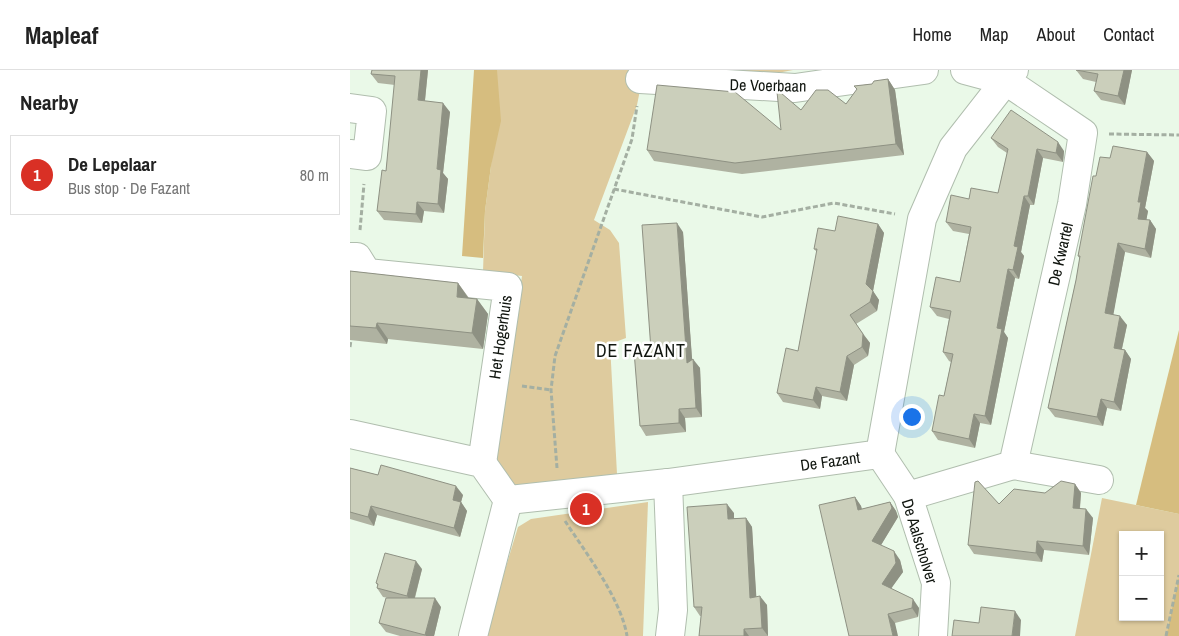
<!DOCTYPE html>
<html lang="en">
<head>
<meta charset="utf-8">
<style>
	:root { --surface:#fff; --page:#f2f2f2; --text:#222; --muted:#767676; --line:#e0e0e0; --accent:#d93025 }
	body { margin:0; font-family:"Archivo Narrow",sans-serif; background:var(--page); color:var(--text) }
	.controls { position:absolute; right:15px; bottom:15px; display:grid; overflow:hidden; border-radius:0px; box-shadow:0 1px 4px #0004 }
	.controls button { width:45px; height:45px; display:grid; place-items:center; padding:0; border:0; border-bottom:1px solid var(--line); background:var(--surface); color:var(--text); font:25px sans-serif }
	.you { position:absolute; left:561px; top:346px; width:18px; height:18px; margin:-12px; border:4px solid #fff; border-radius:50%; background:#1a73e8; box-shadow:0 0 0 8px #1a73e833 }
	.badge { display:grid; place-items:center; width:32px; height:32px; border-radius:50%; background:var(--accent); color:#fff; font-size:16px; font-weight:700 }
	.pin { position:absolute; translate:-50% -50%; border:2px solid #fff; box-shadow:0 1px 5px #0006 }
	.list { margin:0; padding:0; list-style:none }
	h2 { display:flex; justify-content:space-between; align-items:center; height:65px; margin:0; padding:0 20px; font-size:21px }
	h2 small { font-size:16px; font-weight:400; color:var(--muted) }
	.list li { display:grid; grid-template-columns:32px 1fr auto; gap:15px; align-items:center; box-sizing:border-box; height:80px; margin:0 10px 10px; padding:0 10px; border:1px solid var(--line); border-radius:0px }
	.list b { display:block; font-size:19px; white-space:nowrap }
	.list p { margin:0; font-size:16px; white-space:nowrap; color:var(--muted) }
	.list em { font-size:16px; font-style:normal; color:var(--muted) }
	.map { position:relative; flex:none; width:829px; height:566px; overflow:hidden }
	header { display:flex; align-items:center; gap:30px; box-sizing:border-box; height:70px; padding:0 25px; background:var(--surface); border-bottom:1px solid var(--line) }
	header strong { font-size:24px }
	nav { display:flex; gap:28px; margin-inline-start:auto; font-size:18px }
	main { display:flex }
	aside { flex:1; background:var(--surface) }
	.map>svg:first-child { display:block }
	.green { fill:#decb9e; fill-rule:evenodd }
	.forest { fill:#d6bd7f }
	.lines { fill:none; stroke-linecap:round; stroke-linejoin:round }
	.minor-casing { stroke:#b0beae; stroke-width:30 }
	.path { stroke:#a4afa2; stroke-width:3; stroke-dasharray:5 2.5; stroke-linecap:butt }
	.minor { stroke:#fff; stroke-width:28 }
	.wall { fill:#afb2a1 }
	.shaded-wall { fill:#8e9183 }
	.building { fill:#cbcfbb; stroke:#8e9183 }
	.labels { text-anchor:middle; stroke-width:5; stroke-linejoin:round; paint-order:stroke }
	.street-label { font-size:16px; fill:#10150f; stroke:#fff }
	.neighbourhood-label { font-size:18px; letter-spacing:1px; fill:#10150f; stroke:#fff }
</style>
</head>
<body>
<header>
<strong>Mapleaf</strong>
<nav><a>Home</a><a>Map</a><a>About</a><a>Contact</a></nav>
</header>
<main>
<aside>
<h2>Nearby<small></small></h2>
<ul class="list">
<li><span class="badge">1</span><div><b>De Lepelaar</b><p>Bus stop · De Fazant</p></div><em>80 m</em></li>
</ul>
</aside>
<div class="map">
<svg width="829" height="566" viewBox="0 0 829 566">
	<rect width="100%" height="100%" fill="#eaf9e8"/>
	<g class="green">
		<polygon points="147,0 294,0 287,35 244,150 260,160 269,173 276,268 260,274 267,404 165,419 136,394 149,373 172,206 133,202 135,141 141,96"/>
		<polygon points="312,0 443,0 412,6"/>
		<path d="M 752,428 L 829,444 L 829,505 L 816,566 L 725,566 ZM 773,465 L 810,465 L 810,547 L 773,547 Z"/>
		<polygon points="298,432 293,566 135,566 168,457 181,449"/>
	</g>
	<g class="forest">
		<polygon points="124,0 147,0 151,51 141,96 135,141 133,188 112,186"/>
		<polygon points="829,260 829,444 786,435"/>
		<polygon points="829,505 829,566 816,566"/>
	</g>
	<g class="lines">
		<defs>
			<g id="minor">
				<polyline points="290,9 445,18 574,0"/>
				<polyline points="0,38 22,41 17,86 0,84"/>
				<polyline points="0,187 7,187 17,203 158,217 132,393"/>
				<polyline points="0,364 132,393 158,430"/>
				<polyline points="530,384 558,426 586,513 583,566"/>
				<polyline points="663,395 749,410"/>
				<polyline points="318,413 323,540 320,566"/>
				<polyline points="558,426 663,395 722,134 733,63 656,11 615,0"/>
				<polyline points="123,566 158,430 318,413 530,384 572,149 603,78 664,0"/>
			</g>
		</defs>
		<use href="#minor" class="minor-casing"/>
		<g class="path">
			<polyline points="759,64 829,65"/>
			<polyline points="264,119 412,147 484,133 545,144"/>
			<polyline points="10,160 14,114"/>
			<polyline points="0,277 1,270"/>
			<polyline points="172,316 201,320"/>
			<polyline points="207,398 201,320 205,286 282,69 287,36"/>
			<path d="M 215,451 C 236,483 271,529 277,566"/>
			<polyline points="816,566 829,505"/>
		</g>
		<use href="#minor" class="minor"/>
	</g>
	<g class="wall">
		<polygon points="22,0 78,0 75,31 100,42 93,103 98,109 94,143 74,141 72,153 34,150 27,141 36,101 45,15 28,13 21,4"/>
		<polygon points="726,0 782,0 775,35 751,30 744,21 746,12 733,9"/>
		<polygon points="538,9 545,20 554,85 392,104 304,91 297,80 431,60 451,40 496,34 507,20 504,16 522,14"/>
		<polygon points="641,68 714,81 713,92 693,88 684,135 680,135 671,182 674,186 669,209 665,208 654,262 658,268 641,355 630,353 625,378 588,370 582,361 594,326 601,292 599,291 593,282 599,249 587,246 580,237 610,212 619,164 603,161 596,152 619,129 648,123 657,83 648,77"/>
		<polygon points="797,82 804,91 795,138 798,141 796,150 800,150 806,159 801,188 775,182 763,244 777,255 772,279 775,280 781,289 771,341 757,338 753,356 705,347 698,338 726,210 730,189 728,186 746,106 760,88"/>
		<polygon points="528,154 534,163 523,221 529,230 527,241 506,254 520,273 518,286 504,295 497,331 472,326 470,339 433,332 427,323 448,281 467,182 464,179 485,161"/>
		<polygon points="333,162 342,290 350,298 352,347 335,348 336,362 296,366 290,356 301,280"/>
		<polygon points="0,201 108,213 119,228 127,229 138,244 133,279 38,269 37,274 0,270"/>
		<polygon points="0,398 28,405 113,425 111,432 117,441 110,467 27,445 24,456 0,449"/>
		<polygon points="725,414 731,423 730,439 743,448 739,485 694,480 692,492 624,484 618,475 649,434 695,423"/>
		<polygon points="505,427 511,436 512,439 540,432 546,441 548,447 531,475 550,490 553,502 541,518 569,538 568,547 545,553 499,566"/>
		<polygon points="384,443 384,448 396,448 402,457 406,527 417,535 418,566 349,566 351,546 350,546 344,537"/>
		<polygon points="72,499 65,528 91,537 84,566 50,566 36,562 29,553 38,528 33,527 27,518 28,516 26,513"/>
	</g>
	<g class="shaded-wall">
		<polygon points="71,0 78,0 74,39 68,30"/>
		<polygon points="774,0 782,0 775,35 768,26"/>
		<polygon points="538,9 545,20 554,85 546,74"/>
		<polygon points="93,33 100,42 93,103 98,109 94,143 88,134 87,99"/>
		<polygon points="708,72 714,81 713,92 706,83"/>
		<polygon points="687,79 693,88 684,135 678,126"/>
		<polygon points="797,82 804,91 795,138 798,141 795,158 788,149 788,132"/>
		<polygon points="674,126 680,135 671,182 674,186 669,209 663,200 664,176"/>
		<polygon points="67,132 74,141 72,153 66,144"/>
		<polygon points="800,150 806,159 801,188 795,179"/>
		<polygon points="327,153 333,162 343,302 337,293"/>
		<polygon points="528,154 534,163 523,221 529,230 527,241 520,232 516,214"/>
		<polygon points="768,173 775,182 762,252 755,243"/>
		<polygon points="658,199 665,208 654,262 658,268 641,355 635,346 647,258"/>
		<polygon points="108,213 119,229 107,227"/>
		<polygon points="127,229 138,244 133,279 122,263"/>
		<polygon points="770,246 777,255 770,287 764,278"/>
		<polygon points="27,253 38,269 37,274 26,258"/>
		<polygon points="513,264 520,273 518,286 512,277"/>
		<polygon points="775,280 781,289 771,341 764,332"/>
		<polygon points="497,286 504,295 497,331 490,322"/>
		<polygon points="343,289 350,298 352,347 346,338"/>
		<polygon points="466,317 472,326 470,339 463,330"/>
		<polygon points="751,329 757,338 753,356 747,347"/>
		<polygon points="329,339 335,348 336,362 329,353"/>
		<polygon points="624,344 630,353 625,378 619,369"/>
		<polygon points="725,414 731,423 729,447 723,438"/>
		<polygon points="106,416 113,425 109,439 103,430"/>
		<polygon points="505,427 511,436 514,449 508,440"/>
		<polygon points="111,432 117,441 110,467 104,458"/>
		<polygon points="540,432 546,441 548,447 528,480 522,471"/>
		<polygon points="377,434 384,443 384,458 378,449"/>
		<polygon points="21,436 27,445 24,456 18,447"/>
		<polygon points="736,439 743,448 739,485 733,476"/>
		<polygon points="396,448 402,457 407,537 400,528"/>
		<polygon points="687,471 694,480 692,492 686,483"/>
		<polygon points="544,481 550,490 553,502 538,523 532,514"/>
		<polygon points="66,491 72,499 63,534 57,526"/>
		<polygon points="410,526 417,535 418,566 412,558"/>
		<polygon points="85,528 91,537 84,566 76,566 75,565"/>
		<polygon points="563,529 569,538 568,547 562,538"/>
		<polygon points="665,541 671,550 670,566 662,566"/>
		<polygon points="538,544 545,553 548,566 543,566"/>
		<polygon points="394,559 399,566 394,566"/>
	</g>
	<g class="building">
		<polygon points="22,0 71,0 68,30 93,33 87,99 91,100 88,134 67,132 66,144 27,141 32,100 36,101 45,6 21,4"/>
		<polygon points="726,0 774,0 768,26 744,21 748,4"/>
		<polygon points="538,9 546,74 385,93 297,80 307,15 385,22 431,60 427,22 431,23 451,40 466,20 478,20 496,34 507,19 504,16 522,14 524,11"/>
		<polygon points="661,40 708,72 706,83 687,79 678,126 674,126 664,176 668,177 663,200 658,199 647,258 652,259 635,346 624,344 619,369 582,361 589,325 594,326 603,284 593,282 601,241 580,237 586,207 610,212 621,157 596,152 601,125 619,129 621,118 648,123 658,79 641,68"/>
		<polygon points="763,76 797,82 788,132 791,132 788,149 800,150 795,179 768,173 755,243 770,246 764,278 775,280 764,332 751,329 747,347 698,338 726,210 730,186 728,186 743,106 746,106 750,87 760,88"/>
		<polygon points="488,146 528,154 516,214 523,221 520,232 500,245 513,264 512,277 497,286 490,322 466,317 463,330 427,323 436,278 448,281 467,179 464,179 468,158 485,161"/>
		<polygon points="327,153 337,293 343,289 346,338 329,339 329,353 290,356 284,281 301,280 292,155"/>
		<polygon points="0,201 108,213 107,227 127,229 122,263 27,253 26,258 0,256"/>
		<polygon points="31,395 106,416 103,430 111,432 104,458 21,436 18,447 0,442 0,398 28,405"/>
		<polygon points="628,411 649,434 664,419 695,423 711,411 725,414 723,438 736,439 733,476 687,471 686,483 618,475 625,412"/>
		<polygon points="505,427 508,440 540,432 542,438 522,471 544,481 546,493 532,514 563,529 562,538 538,544 543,566 499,566 469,435"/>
		<polygon points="377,434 378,449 396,448 400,528 410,526 412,558 394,559 394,566 349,566 352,537 344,537 337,437"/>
		<polygon points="35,483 66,491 57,526 27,518 28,514 26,513"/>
		<polygon points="36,528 85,528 75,565 29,553"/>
		<polygon points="631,537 665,541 662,566 602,566 604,550 629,553"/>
	</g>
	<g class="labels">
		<g class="street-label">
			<text transform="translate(418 15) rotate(1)" y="6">De Voerbaan</text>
			<text transform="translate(710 184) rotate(-77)" y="6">De Kwartel</text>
			<text transform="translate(150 267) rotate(-82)" y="6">Het Hogerhuis</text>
			<text transform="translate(480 391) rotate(-8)" y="6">De Fazant</text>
			<text transform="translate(570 471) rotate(73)" y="6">De Aalscholver</text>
		</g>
		<g class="neighbourhood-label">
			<text x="291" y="287">DE FAZANT</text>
		</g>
	</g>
</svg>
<div class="controls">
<button>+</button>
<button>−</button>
</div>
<div class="you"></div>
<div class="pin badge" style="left:236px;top:439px">1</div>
</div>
</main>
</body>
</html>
